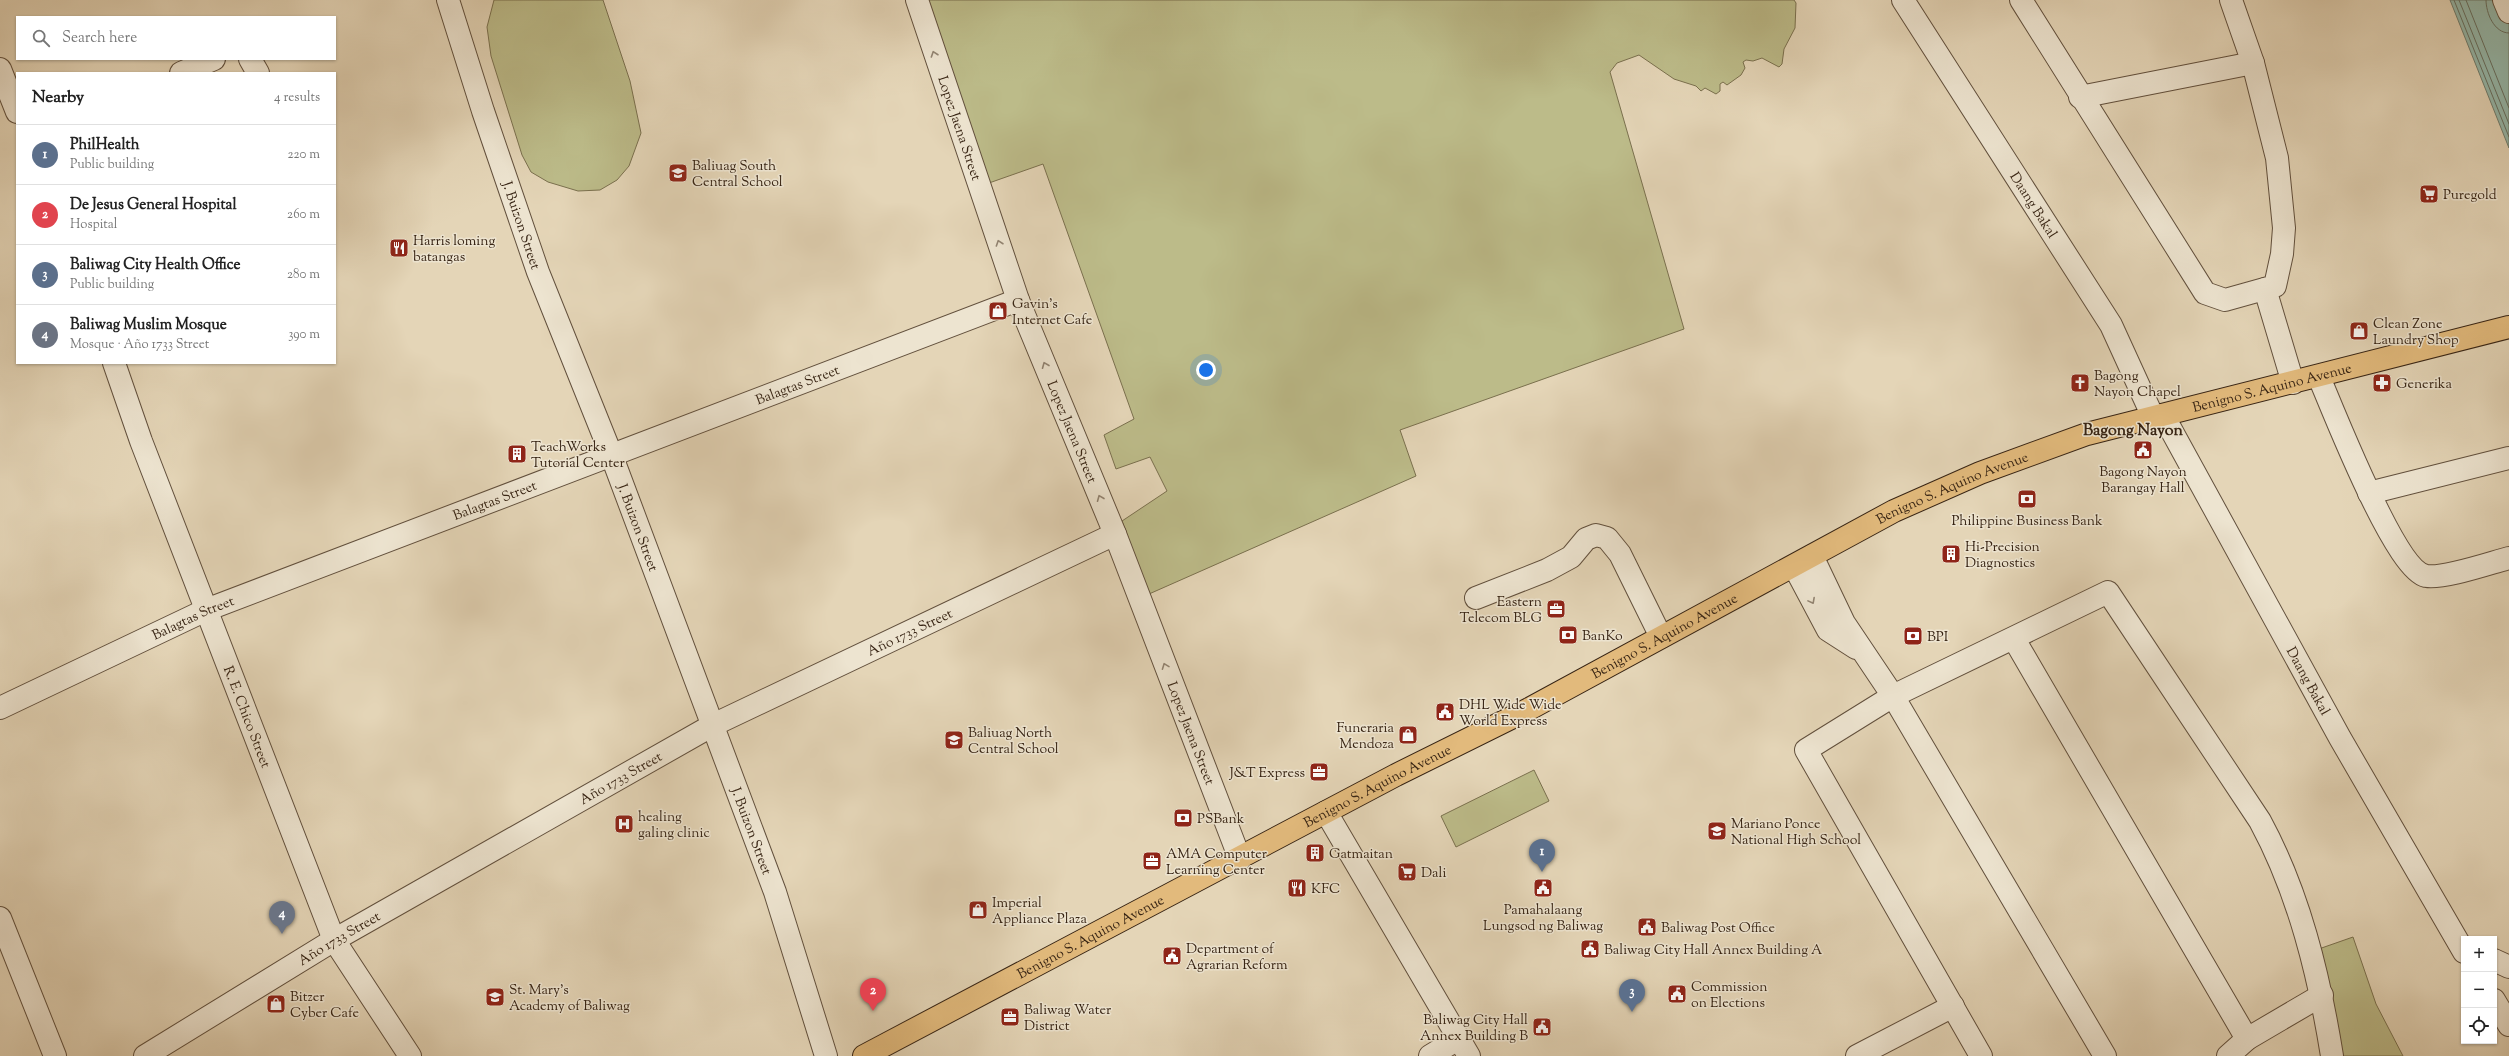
<!DOCTYPE html>
<html lang="en">
<head>
<meta charset="utf-8">
<style>
	:root { --surface:#fff; --page:#f6f6f6; --text:#222; --muted:#767676; --line:#e0e0e0; --accent:#8f2418 }
	body { margin:0; font-family:"Sorts Mill Goudy",serif; background:var(--page); color:var(--text) }
	.controls { position:absolute; right:12px; bottom:12px; display:grid; overflow:hidden; border-radius:0px; box-shadow:0 1px 3px #0004 }
	.controls button { width:36px; height:36px; display:grid; place-items:center; padding:0; border:0; border-bottom:1px solid var(--line); background:var(--surface); color:var(--text); font:20px sans-serif }
	.you { position:absolute; left:1206px; top:370px; width:14px; height:14px; margin:-10px; border:3px solid #fff; border-radius:50%; background:#1a73e8; box-shadow:0 0 0 6px #1a73e833 }
	.badge { display:grid; place-items:center; width:26px; height:26px; border-radius:50%; background:var(--accent); color:#fff; font-size:13px; font-weight:700 }
	.pin { position:absolute; translate:-50% -33px; filter:drop-shadow(0 1px 2px #0008) }
	.pin::after { content:''; position:absolute; top:21px; width:14px; height:12px; background:inherit; clip-path:polygon(0 0,100% 0,50% 100%) }
	.list { margin:0; padding:0; list-style:none }
	h2 { display:flex; justify-content:space-between; align-items:center; height:52px; margin:0; padding:0 16px; font-size:17px }
	h2 small { font-size:13px; font-weight:400; color:var(--muted) }
	.list li { display:grid; grid-template-columns:26px 1fr auto; gap:12px; align-items:center; box-sizing:border-box; height:60px; padding:0 16px; border-top:1px solid var(--line) }
	.list b { display:block; font-size:15px; white-space:nowrap }
	.list p { margin:0; font-size:13px; white-space:nowrap; color:var(--muted) }
	.list em { font-size:13px; font-style:normal; color:var(--muted) }
	.icon { flex:none; width:22px; height:22px; fill:none; stroke:currentColor; stroke-width:2; stroke-linecap:round; stroke-linejoin:round }
	.map { position:relative; flex:none; width:2509px; height:1056px; overflow:hidden }
	.search { position:absolute; background:var(--surface); box-shadow:0 1px 3px #0004; left:16px; top:16px; width:320px; height:44px; display:flex; align-items:center; gap:10px; box-sizing:border-box; padding:0 14px; border-radius:0px; color:var(--muted); font-size:15px }
	.panel { position:absolute; background:var(--surface); box-shadow:0 1px 3px #0004; left:16px; top:72px; width:320px; height:292px; border-radius:0px }
	.map>svg:first-child { display:block }
	.green { fill:#bcbb89; stroke:#7a704e }
	.water { fill:#95b9ac; stroke:#6f7d6f }
	.lines { fill:none; stroke-linecap:round; stroke-linejoin:round }
	.shore { stroke:#666e60; stroke-width:1 }
	.minor-casing { stroke:#62503d; stroke-width:24 }
	.major-casing { stroke:#372414; stroke-width:24 }
	.minor { stroke:#ede4d0; stroke-width:22 }
	.major { stroke:#e2ba7c; stroke-width:22 }
	.oneway { stroke:#928472 }
	.labels { text-anchor:middle; stroke-width:3; stroke-linejoin:round; paint-order:stroke }
	.street-label { font-size:14px; fill:#372414; stroke:#ede4d0 }
	.poi-label { font-size:14px; fill:#372414; stroke:#ede4d0; text-anchor:start }
	.quarter-label { font-size:16px; font-weight:bold; fill:#372414; stroke:#ede4d0 }
</style>
</head>
<body>
<div class="map">
<svg width="2509" height="1056" viewBox="0 0 2509 1056">
	<rect width="100%" height="100%" fill="#e4d5b7"/>
	<filter id="stains"><feTurbulence type="fractalNoise" baseFrequency=".005" numOctaves="4"/><feColorMatrix values="0 0 0 0 .2 0 0 0 0 .09 0 0 0 0 .02 0 0 0 .5 -.17"/></filter>
	<radialGradient id="worn" r=".72"><stop offset=".6" stop-color="#630" stop-opacity="0"/><stop offset="1" stop-color="#630" stop-opacity=".3"/></radialGradient>
	<g class="green">
		<polygon points="494,0 603,0 630,81 641,133 629,166 617,180 600,190 578,191 548,182 531,172 522,155 491,56 487,27"/>
		<polygon points="928,0 1794,0 1796,3 1795,28 1784,49 1782,64 1779,67 1762,58 1753,61 1746,60 1743,62 1745,68 1741,75 1727,85 1723,82 1720,84 1720,91 1716,94 1705,88 1701,91 1696,86 1674,79 1639,55 1617,63 1610,72 1684,329 1400,430 1416,476 1149,594 1122,521 1167,491 1150,457 1116,469 1104,435 1134,419 1043,164 989,183"/>
		<polygon points="1534,770 1549,801 1456,847 1441,816"/>
		<polygon points="2353,937 2376,1004 2403,1056 2333,1056 2313,951"/>
	</g>
	<polygon class="water" points="2450,0 2500,0 2509,23 2509,148"/>
	<g class="lines">
		<g class="shore">
			<polyline points="2454,0 2509,137"/>
			<polyline points="2459,0 2509,124"/>
			<polyline points="2466,0 2509,108"/>
			<path d="M 2486,0 C 2486,13 2494,33 2509,33"/>
		</g>
		<defs>
			<g id="minor">
				<path id="s1" d="M 448,0 L 483,111 L 538,272 L 611,454 L 775,892 L 826,1056"/>
				<path id="s2" d="M 917,0 L 1018,300 L 1115,534 L 1240,859"/>
				<path id="s3" d="M 1903,0 L 2111,325 L 2153,417"/>
				<polyline points="2021,0 2205,293 2225,300 2275,286 2282,254 2284,228 2277,158 2253,63 2231,0"/>
				<polyline points="2504,0 2509,12"/>
				<polyline points="250,59 258,73"/>
				<polyline points="0,69 17,112"/>
				<polyline points="181,73 214,59"/>
				<polyline points="2080,97 2253,63"/>
				<polyline points="2265,289 2293,383"/>
				<path id="s4" d="M 114,363 L 141,441 L 334,940 L 410,1056"/>
				<path d="M 2319,377 C 2333,410 2395,569 2426,576 C 2444,579 2490,563 2509,558"/>
				<path id="s5" d="M 2163,415 L 2340,738 L 2464,952"/>
				<polyline points="2369,493 2509,458"/>
				<polyline points="1812,556 1844,623 1893,696 2105,1056"/>
				<polyline points="1794,566 1828,630 1856,648"/>
				<polyline points="1476,598 1547,570 1571,557 1586,539 1596,535 1607,538 1620,554 1661,637"/>
				<polyline points="2014,639 2247,1039"/>
				<path id="s6" d="M 0,708 L 206,610 L 1018,300"/>
				<polyline points="1326,812 1469,1056"/>
				<polyline points="0,918 55,1056"/>
				<polyline points="2494,960 2509,967"/>
				<polyline points="2494,1000 2509,1025"/>
				<path id="s7" d="M 145,1056 L 334,940 L 713,725 L 1115,534"/>
				<polyline points="1430,1056 1458,1039"/>
				<polyline points="1857,1056 1953,1006"/>
				<path d="M 1981,1056 L 1806,750 L 1893,696 L 2108,592 L 2260,821 C 2299,893 2319,975 2332,1056"/>
				<polyline points="2228,1056 2247,1039 2322,995"/>
			</g>
			<g id="major">
				<path id="s8" d="M 864,1056 L 1396,775 L 1529,709 L 1894,511 L 1980,473 L 2087,434 L 2509,327"/>
			</g>
		</defs>
		<use href="#minor" class="minor-casing"/>
		<use href="#major" class="major-casing"/>
		<use href="#minor" class="minor"/>
		<use href="#major" class="major"/>
	</g>
	<defs><path id="oneway-chevron" d="M-2-3.5L2.5 0L-2 3.5" fill="none" stroke-width="1.6" stroke-linecap="round" stroke-linejoin="round"/></defs>
	<g class="oneway">
		<use href="#oneway-chevron" transform="translate(934 54) rotate(-109)"/>
		<use href="#oneway-chevron" transform="translate(999 243) rotate(-109)"/>
		<use href="#oneway-chevron" transform="translate(1045 365) rotate(-112)"/>
		<use href="#oneway-chevron" transform="translate(1100 498) rotate(-112)"/>
		<use href="#oneway-chevron" transform="translate(1812 601) rotate(62)"/>
		<use href="#oneway-chevron" transform="translate(1165 666) rotate(-111)"/>
	</g>
	<defs>
		<symbol id="school-square" viewBox="-11 -11 22 22"><rect x="-9" y="-9" width="18" height="18" rx="4" fill="#8f2418" stroke="#ede4d0"/><path d="M0-5L7-2L0 1L-7-2ZM-4 1L0 2.5L4 1V4Q0 6-4 4Z" fill="#fff"/></symbol>
		<symbol id="supermarket-square" viewBox="-11 -11 22 22"><rect x="-9" y="-9" width="18" height="18" rx="4" fill="#8f2418" stroke="#ede4d0"/><path d="M-6-5.5h2.5l.6 2H6L4.5 2H-2.5L-4.4-4H-6ZM-1.5 3.2a1.3 1.3 0 1 0 .1 0ZM3 3.2a1.3 1.3 0 1 0 .1 0Z" fill="#fff"/></symbol>
		<symbol id="restaurant-square" viewBox="-11 -11 22 22"><rect x="-9" y="-9" width="18" height="18" rx="4" fill="#8f2418" stroke="#ede4d0"/><path d="M-5-6h1v4h1v-4h1v4h1v-4h1v5L-1.5 .5V6h-2V.5L-5-1ZM5-6V6H3V1.5H1.5Q1.5-4 5-6Z" fill="#fff"/></symbol>
		<symbol id="shop-square" viewBox="-11 -11 22 22"><rect x="-9" y="-9" width="18" height="18" rx="4" fill="#8f2418" stroke="#ede4d0"/><path d="M-5-2.5h2.3a2.7 3.5 0 0 1 5.4 0H5L5.5 6h-11ZM-1.5-2.5h3a1.5 2.3 0 0 0-3 0Z" fill="#fff"/></symbol>
		<symbol id="church-square" viewBox="-11 -11 22 22"><rect x="-9" y="-9" width="18" height="18" rx="4" fill="#8f2418" stroke="#ede4d0"/><path d="M-1.2-6h2.4v3.5h3.3v2.4h-3.3V6h-2.4V-.1h-3.3v-2.4h3.3Z" fill="#fff"/></symbol>
		<symbol id="pharmacy-square" viewBox="-11 -11 22 22"><rect x="-9" y="-9" width="18" height="18" rx="4" fill="#8f2418" stroke="#ede4d0"/><path d="M-2-6h4v4h4v4h-4v4h-4v-4h-4v-4h4Z" fill="#fff"/></symbol>
		<symbol id="civic-square" viewBox="-11 -11 22 22"><rect x="-9" y="-9" width="18" height="18" rx="4" fill="#8f2418" stroke="#ede4d0"/><path d="M-.6-6.5H3V-4.5H.6V-3L4-1V1h2V6H-6V1h2V-1L-.6-3ZM-1.2 2.5V6h2.4V2.5Z" fill="#fff"/></symbol>
		<symbol id="building-square" viewBox="-11 -11 22 22"><rect x="-9" y="-9" width="18" height="18" rx="4" fill="#8f2418" stroke="#ede4d0"/><path d="M-4-6H4V6H1V3H-1V6H-4ZM-2.5-4.3h1.7v1.8h-1.7ZM.8-4.3h1.7v1.8H.8ZM-2.5-1h1.7V.8h-1.7ZM.8-1h1.7V.8H.8Z" fill="#fff"/></symbol>
		<symbol id="bank-square" viewBox="-11 -11 22 22"><rect x="-9" y="-9" width="18" height="18" rx="4" fill="#8f2418" stroke="#ede4d0"/><path d="M-6-4H6V4H-6ZM0-2.3a2.3 2.3 0 1 0 0 4.6a2.3 2.3 0 1 0 0-4.6Z" fill="#fff"/></symbol>
		<symbol id="office-square" viewBox="-11 -11 22 22"><rect x="-9" y="-9" width="18" height="18" rx="4" fill="#8f2418" stroke="#ede4d0"/><path d="M-6-3h4V-5.5h4V-3h4V5H-6ZM-1-4.5V-3h2v-1.5ZM-6 0V1H6V0Z" fill="#fff"/></symbol>
		<symbol id="hospital-square" viewBox="-11 -11 22 22"><rect x="-9" y="-9" width="18" height="18" rx="4" fill="#8f2418" stroke="#ede4d0"/><path d="M-5-5h3v3.5h4V-5h3V5h-3V1.5h-4V5h-3Z" fill="#fff"/></symbol>
		<symbol id="university-square" viewBox="-11 -11 22 22"><rect x="-9" y="-9" width="18" height="18" rx="4" fill="#8f2418" stroke="#ede4d0"/><path d="M0-5L7-2L0 1L-7-2ZM-4 1L0 2.5L4 1V4Q0 6-4 4Z" fill="#fff"/></symbol>
	</defs>
	<g fill-rule="evenodd">
		<use href="#school-square" x="667" y="162" width="22" height="22"/>
		<use href="#supermarket-square" x="2418" y="183" width="22" height="22"/>
		<use href="#restaurant-square" x="388" y="237" width="22" height="22"/>
		<use href="#shop-square" x="987" y="300" width="22" height="22"/>
		<use href="#shop-square" x="2348" y="320" width="22" height="22"/>
		<use href="#church-square" x="2069" y="372" width="22" height="22"/>
		<use href="#pharmacy-square" x="2371" y="372" width="22" height="22"/>
		<use href="#civic-square" x="2132" y="439" width="22" height="22"/>
		<use href="#building-square" x="506" y="443" width="22" height="22"/>
		<use href="#bank-square" x="2016" y="488" width="22" height="22"/>
		<use href="#building-square" x="1940" y="543" width="22" height="22"/>
		<use href="#office-square" x="1545" y="598" width="22" height="22"/>
		<use href="#bank-square" x="1557" y="624" width="22" height="22"/>
		<use href="#bank-square" x="1902" y="625" width="22" height="22"/>
		<use href="#civic-square" x="1434" y="701" width="22" height="22"/>
		<use href="#shop-square" x="1397" y="724" width="22" height="22"/>
		<use href="#school-square" x="943" y="729" width="22" height="22"/>
		<use href="#office-square" x="1308" y="761" width="22" height="22"/>
		<use href="#bank-square" x="1172" y="807" width="22" height="22"/>
		<use href="#hospital-square" x="613" y="813" width="22" height="22"/>
		<use href="#school-square" x="1706" y="820" width="22" height="22"/>
		<use href="#building-square" x="1304" y="842" width="22" height="22"/>
		<use href="#office-square" x="1141" y="850" width="22" height="22"/>
		<use href="#supermarket-square" x="1396" y="861" width="22" height="22"/>
		<use href="#restaurant-square" x="1286" y="877" width="22" height="22"/>
		<use href="#civic-square" x="1532" y="877" width="22" height="22"/>
		<use href="#shop-square" x="967" y="899" width="22" height="22"/>
		<use href="#civic-square" x="1636" y="916" width="22" height="22"/>
		<use href="#civic-square" x="1579" y="938" width="22" height="22"/>
		<use href="#civic-square" x="1161" y="945" width="22" height="22"/>
		<use href="#civic-square" x="1666" y="983" width="22" height="22"/>
		<use href="#university-square" x="484" y="986" width="22" height="22"/>
		<use href="#shop-square" x="265" y="993" width="22" height="22"/>
		<use href="#office-square" x="999" y="1006" width="22" height="22"/>
		<use href="#civic-square" x="1531" y="1016" width="22" height="22"/>
	</g>
	<g class="labels">
		<g class="street-label">
			<text dy="5" stroke="none"><textPath href="#s2" startOffset="135">Lopez Jaena Street</textPath></text>
			<text dy="5" stroke="none"><textPath href="#s3" startOffset="243">Daang Bakal</textPath></text>
			<text dy="5" stroke="none"><textPath href="#s1" startOffset="237">J. Buizon Street</textPath></text>
			<text dy="5" stroke="none"><textPath href="#s6" startOffset="861">Balagtas Street</textPath></text>
			<text dy="5" stroke="none"><textPath href="#s8" startOffset="1564">Benigno S. Aquino Avenue</textPath></text>
			<text dy="5" stroke="none"><textPath href="#s2" startOffset="459">Lopez Jaena Street</textPath></text>
			<text dy="5" stroke="none"><textPath href="#s8" startOffset="1228">Benigno S. Aquino Avenue</textPath></text>
			<text dy="5" stroke="none"><textPath href="#s6" startOffset="537">Balagtas Street</textPath></text>
			<text dy="5" stroke="none"><textPath href="#s1" startOffset="561">J. Buizon Street</textPath></text>
			<text dy="5" stroke="none"><textPath href="#s6" startOffset="213">Balagtas Street</textPath></text>
			<text dy="5" stroke="none"><textPath href="#s7" startOffset="875">Año 1733 Street</textPath></text>
			<text dy="5" stroke="none"><textPath href="#s8" startOffset="904">Benigno S. Aquino Avenue</textPath></text>
			<text dy="5" stroke="none"><textPath href="#s5" startOffset="303">Daang Bakal</textPath></text>
			<text dy="5" stroke="none"><textPath href="#s4" startOffset="378">R. E. Chico Street</textPath></text>
			<text dy="5" stroke="none"><textPath href="#s2" startOffset="783">Lopez Jaena Street</textPath></text>
			<text dy="5" stroke="none"><textPath href="#s7" startOffset="551">Año 1733 Street</textPath></text>
			<text dy="5" stroke="none"><textPath href="#s8" startOffset="580">Benigno S. Aquino Avenue</textPath></text>
			<text dy="5" stroke="none"><textPath href="#s1" startOffset="885">J. Buizon Street</textPath></text>
			<text dy="5" stroke="none"><textPath href="#s8" startOffset="256">Benigno S. Aquino Avenue</textPath></text>
			<text dy="5" stroke="none"><textPath href="#s7" startOffset="227">Año 1733 Street</textPath></text>
		</g>
		<g class="poi-label">
			<text x="692" y="170">Baliuag South<tspan x="692" dy="16">Central School</tspan></text>
			<text x="2443" y="199">Puregold</text>
			<text x="413" y="245">Harris loming<tspan x="413" dy="16">batangas</tspan></text>
			<text x="1012" y="308">Gavin's<tspan x="1012" dy="16">Internet Cafe</tspan></text>
			<text x="2373" y="328">Clean Zone<tspan x="2373" dy="16">Laundry Shop</tspan></text>
			<text x="2094" y="380">Bagong<tspan x="2094" dy="16">Nayon Chapel</tspan></text>
			<text x="2396" y="388">Generika</text>
			<text x="531" y="451">TeachWorks<tspan x="531" dy="16">Tutorial Center</tspan></text>
			<text x="2143" y="476" text-anchor="middle">Bagong Nayon<tspan x="2143" dy="16">Barangay Hall</tspan></text>
			<text x="2027" y="525" text-anchor="middle">Philippine Business Bank</text>
			<text x="1965" y="551">Hi-Precision<tspan x="1965" dy="16">Diagnostics</tspan></text>
			<text x="1542" y="606" text-anchor="end">Eastern<tspan x="1542" dy="16">Telecom BLG</tspan></text>
			<text x="1582" y="640">BanKo</text>
			<text x="1927" y="641">BPI</text>
			<text x="1459" y="709">DHL Wide Wide<tspan x="1459" dy="16">World Express</tspan></text>
			<text x="1394" y="732" text-anchor="end">Funeraria<tspan x="1394" dy="16">Mendoza</tspan></text>
			<text x="968" y="737">Baliuag North<tspan x="968" dy="16">Central School</tspan></text>
			<text x="1305" y="777" text-anchor="end">J&amp;T Express</text>
			<text x="638" y="821">healing<tspan x="638" dy="16">galing clinic</tspan></text>
			<text x="1197" y="823">PSBank</text>
			<text x="1731" y="828">Mariano Ponce<tspan x="1731" dy="16">National High School</tspan></text>
			<text x="1166" y="858">AMA Computer<tspan x="1166" dy="16">Learning Center</tspan></text>
			<text x="1329" y="858">Gatmaitan</text>
			<text x="1421" y="877">Dali</text>
			<text x="1311" y="893">KFC</text>
			<text x="992" y="907">Imperial<tspan x="992" dy="16">Appliance Plaza</tspan></text>
			<text x="1543" y="914" text-anchor="middle">Pamahalaang<tspan x="1543" dy="16">Lungsod ng Baliwag</tspan></text>
			<text x="1661" y="932">Baliwag Post Office</text>
			<text x="1186" y="953">Department of<tspan x="1186" dy="16">Agrarian Reform</tspan></text>
			<text x="1604" y="954">Baliwag City Hall Annex Building A</text>
			<text x="1691" y="991">Commission<tspan x="1691" dy="16">on Elections</tspan></text>
			<text x="509" y="994">St. Mary's<tspan x="509" dy="16">Academy of Baliwag</tspan></text>
			<text x="290" y="1001">Bitzer<tspan x="290" dy="16">Cyber Cafe</tspan></text>
			<text x="1024" y="1014">Baliwag Water<tspan x="1024" dy="16">District</tspan></text>
			<text x="1528" y="1024" text-anchor="end">Baliwag City Hall<tspan x="1528" dy="16">Annex Building B</tspan></text>
		</g>
		<g class="quarter-label">
			<text x="2133" y="435">Bagong Nayon</text>
		</g>
	</g>
	<rect width="100%" height="100%" filter="url(#stains)"/>
	<rect width="100%" height="100%" fill="url(#worn)"/>
</svg>
<div class="controls">
<button>+</button>
<button>−</button>
<button><svg class="icon" aria-label="locate" viewBox="0 0 24 24"><circle cx="12" cy="12" r="6"/><path d="M12 2v4M12 18v4M2 12h4M18 12h4"/></svg></button>
</div>
<div class="you"></div>
<div class="pin badge" style="left:1542px;top:872px;background:#5c6f8a">1</div>
<div class="pin badge" style="left:873px;top:1011px;background:#e0444e">2</div>
<div class="pin badge" style="left:1632px;top:1012px;background:#5c6f8a">3</div>
<div class="pin badge" style="left:282px;top:934px;background:#6b7280">4</div>
<div class="search"><svg class="icon" aria-label="search" viewBox="0 0 24 24"><circle cx="10" cy="10" r="6"/><path d="M15 15l6 6"/></svg>Search here</div>
<section class="panel">
<h2>Nearby<small>4 results</small></h2>
<ul class="list">
<li><span class="badge" style="background:#5c6f8a">1</span><div><b>PhilHealth</b><p>Public building</p></div><em>220 m</em></li>
<li><span class="badge" style="background:#e0444e">2</span><div><b>De Jesus General Hospital</b><p>Hospital</p></div><em>260 m</em></li>
<li><span class="badge" style="background:#5c6f8a">3</span><div><b>Baliwag City Health Office</b><p>Public building</p></div><em>280 m</em></li>
<li><span class="badge" style="background:#6b7280">4</span><div><b>Baliwag Muslim Mosque</b><p>Mosque · Año 1733 Street</p></div><em>390 m</em></li>
</ul>
</section>
</div>
</body>
</html>
